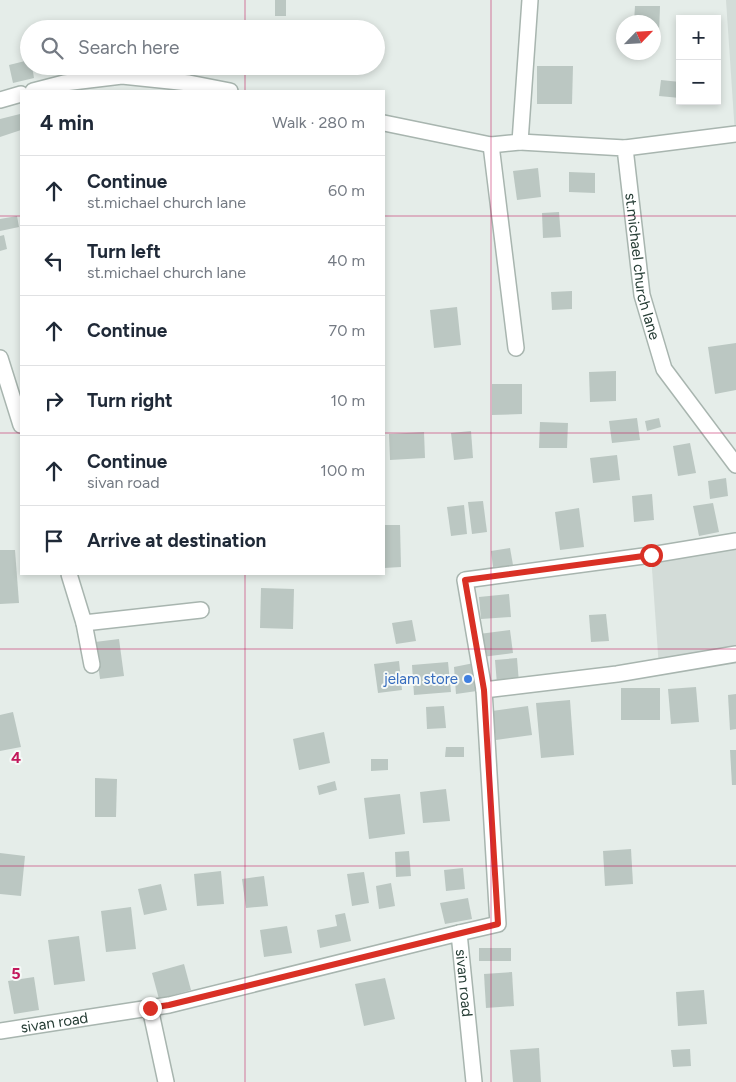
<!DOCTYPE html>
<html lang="en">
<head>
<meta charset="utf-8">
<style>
	:root { --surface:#fff; --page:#f2f2f3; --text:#1f2937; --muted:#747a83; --line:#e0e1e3 }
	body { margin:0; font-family:Figtree,sans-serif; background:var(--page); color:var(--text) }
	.controls { position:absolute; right:15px; top:15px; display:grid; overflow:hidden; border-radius:0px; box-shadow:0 2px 8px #0003 }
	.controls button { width:45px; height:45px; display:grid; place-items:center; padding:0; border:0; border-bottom:1px solid var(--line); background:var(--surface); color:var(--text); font:25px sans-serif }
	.compass { position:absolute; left:616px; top:15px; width:45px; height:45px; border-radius:50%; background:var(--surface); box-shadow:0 2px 8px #0003; rotate:65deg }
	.stop { position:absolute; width:15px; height:15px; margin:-11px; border:4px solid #d93025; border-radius:50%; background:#fff }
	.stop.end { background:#d93025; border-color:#fff; box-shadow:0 1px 5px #0008 }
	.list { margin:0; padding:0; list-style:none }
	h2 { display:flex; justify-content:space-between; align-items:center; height:65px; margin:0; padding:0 20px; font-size:21px }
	h2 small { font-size:16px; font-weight:400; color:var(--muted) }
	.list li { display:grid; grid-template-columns:32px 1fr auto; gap:15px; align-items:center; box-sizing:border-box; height:70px; padding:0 20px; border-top:1px solid var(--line) }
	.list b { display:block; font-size:19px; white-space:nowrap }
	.list p { margin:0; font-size:16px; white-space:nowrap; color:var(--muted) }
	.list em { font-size:16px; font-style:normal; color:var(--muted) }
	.icon { flex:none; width:28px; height:28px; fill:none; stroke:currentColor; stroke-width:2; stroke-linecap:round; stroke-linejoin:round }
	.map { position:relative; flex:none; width:736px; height:1082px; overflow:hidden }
	.search { position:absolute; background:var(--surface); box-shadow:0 2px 8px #0003; left:20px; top:20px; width:365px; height:55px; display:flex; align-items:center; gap:12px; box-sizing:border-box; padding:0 18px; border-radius:28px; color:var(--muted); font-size:19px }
	.panel { position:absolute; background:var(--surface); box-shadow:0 2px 8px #0003; left:20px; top:90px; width:365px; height:485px; border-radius:0px }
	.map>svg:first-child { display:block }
	.built { fill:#d3dcd8 }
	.building { fill:#bbc7c2 }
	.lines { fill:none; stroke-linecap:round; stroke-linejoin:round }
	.minor-casing { stroke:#a8b5af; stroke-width:18 }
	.minor { stroke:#fff; stroke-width:15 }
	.route { stroke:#d93025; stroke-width:6 }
	.grid { fill:none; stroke:#c2185b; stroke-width:1; stroke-opacity:0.55 }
	.shop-dot { fill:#3f7fe0; stroke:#f5f9f7; stroke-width:2 }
	.labels { text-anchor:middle; stroke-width:4; stroke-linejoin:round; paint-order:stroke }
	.street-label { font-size:15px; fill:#263d35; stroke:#f5f9f7 }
	.shop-label { font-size:15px; fill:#366cbe; stroke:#f5f9f7; text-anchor:end }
	.grid-label { font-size:16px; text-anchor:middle; font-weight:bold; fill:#c2185b; stroke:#f5f9f7; stroke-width:4; stroke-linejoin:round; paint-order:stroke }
</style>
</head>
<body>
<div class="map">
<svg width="736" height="1082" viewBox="0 0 736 1082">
	<rect width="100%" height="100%" fill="#e5ede9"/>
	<g class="built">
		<polygon points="726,0 736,0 736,134 735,134"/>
		<polygon points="736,541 736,654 659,668 651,555"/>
	</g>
	<g class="building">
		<rect x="275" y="0" width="11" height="16"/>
		<polygon points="635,6 660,6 659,35 654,35 654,22 634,22"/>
		<polygon points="29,60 29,66 32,66 34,78 13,83 9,65"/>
		<polygon points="537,66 573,66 572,104 537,104"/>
		<polygon points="661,80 680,82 680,98 659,96"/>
		<polygon points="20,114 21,130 0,137 0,119"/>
		<polygon points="538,168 541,197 517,200 513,171"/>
		<polygon points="569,172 595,173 595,193 569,192"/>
		<polygon points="559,212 561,237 543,238 542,213"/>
		<polygon points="17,216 19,227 0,231 0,219"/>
		<polygon points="4,235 7,249 0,251 0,236"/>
		<polygon points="572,291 572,309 552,310 551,292"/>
		<polygon points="457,307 461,345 434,348 430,310"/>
		<polygon points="736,343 736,390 715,394 708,347"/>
		<polygon points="616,371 616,401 590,402 589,372"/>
		<polygon points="492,384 522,384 522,414 492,415"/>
		<polygon points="637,418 640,440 612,443 609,421"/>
		<polygon points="659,418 661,427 647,431 645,421"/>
		<polygon points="540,422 568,423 567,448 539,448"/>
		<polygon points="471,431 473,458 454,460 451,433"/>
		<polygon points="424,432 425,458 390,460 389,434"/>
		<polygon points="690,443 696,473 678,476 673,446"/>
		<polygon points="617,455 620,480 593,483 590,458"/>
		<polygon points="726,478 728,496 710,499 708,481"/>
		<polygon points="652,494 654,520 634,522 632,496"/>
		<polygon points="483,501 487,532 472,534 468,502"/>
		<polygon points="713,503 719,532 699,536 693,506"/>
		<polygon points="464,505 467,534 451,536 447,507"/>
		<polygon points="579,508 584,547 560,550 555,512"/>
		<polygon points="384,525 400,525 401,567 384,568"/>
		<polygon points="510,548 513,565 493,567 491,551"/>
		<polygon points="0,550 15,550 19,603 0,604"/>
		<polygon points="261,588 294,589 293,629 260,628"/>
		<polygon points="509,594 511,617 481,619 479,597"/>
		<polygon points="606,614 609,641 591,642 589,615"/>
		<polygon points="412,620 416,641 396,644 392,623"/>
		<polygon points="510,630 513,653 482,657 479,634"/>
		<polygon points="119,639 124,676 100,679 95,642"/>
		<polygon points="517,658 519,683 497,684 495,660"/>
		<polygon points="399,661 402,690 378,693 374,664"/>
		<polygon points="448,662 451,692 414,695 412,665"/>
		<polygon points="479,662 484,690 456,694 454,667"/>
		<polygon points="696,687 699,722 671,724 668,689"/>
		<rect x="621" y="688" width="39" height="32"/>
		<polygon points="736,694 736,729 730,730 728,695"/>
		<polygon points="570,700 574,755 541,758 536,703"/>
		<polygon points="444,706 446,728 427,729 426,707"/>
		<polygon points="528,706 532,735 496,740 492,711"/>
		<polygon points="13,712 21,747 0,751 0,715"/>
		<polygon points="324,732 330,763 299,770 293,739"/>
		<polygon points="446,747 464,747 464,757 445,757"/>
		<polygon points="730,750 736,750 736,785 732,785"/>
		<polygon points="371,759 388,759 388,770 371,771"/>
		<polygon points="95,778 117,779 116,817 95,817"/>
		<polygon points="335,781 337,790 319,795 317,786"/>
		<polygon points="446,789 450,821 423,823 420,792"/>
		<polygon points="400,794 405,834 369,839 364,798"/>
		<polygon points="631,849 633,884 605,886 603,851"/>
		<polygon points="409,851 411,876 396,877 395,852"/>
		<polygon points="0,853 25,856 21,896 0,894"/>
		<polygon points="463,868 465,889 446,891 444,870"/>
		<polygon points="221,871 224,904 197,906 194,874"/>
		<polygon points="364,872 369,903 352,906 347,874"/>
		<polygon points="264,876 268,906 246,908 242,879"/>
		<polygon points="391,883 395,906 379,909 376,886"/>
		<polygon points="161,884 167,910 144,915 138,889"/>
		<polygon points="468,898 472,919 445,924 440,903"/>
		<polygon points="131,907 136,949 106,952 101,911"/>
		<polygon points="345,913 351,941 320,948 317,930 337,926 335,915"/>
		<polygon points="287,926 292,953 264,957 260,930"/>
		<polygon points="79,936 85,981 54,985 48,940"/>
		<rect x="479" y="948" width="32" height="13"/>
		<polygon points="184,964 191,990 159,999 152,973"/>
		<polygon points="512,972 514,1006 486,1008 484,974"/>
		<polygon points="34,977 39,1010 14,1014 8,981"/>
		<polygon points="385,978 395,1019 364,1026 355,984"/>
		<polygon points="704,990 707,1024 678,1026 676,992"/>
		<polygon points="539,1048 541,1082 513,1082 510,1050"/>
		<polygon points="690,1049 691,1066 673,1067 671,1050"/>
	</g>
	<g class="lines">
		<defs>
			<g id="minor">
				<polyline points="33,91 64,83 122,76 189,83 230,91"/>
				<polyline points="0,100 21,94"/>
				<polyline points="384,123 491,145 520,142 530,0"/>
				<path id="s1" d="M 520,142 L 625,148 L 642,295 L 664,369 L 736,465"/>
				<polyline points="491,145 516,348"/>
				<polyline points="625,148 736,134"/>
				<polyline points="0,358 21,425"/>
				<polyline points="69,574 84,623 201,610"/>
				<polyline points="84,623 92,665"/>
				<polyline points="484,690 465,580 651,555 736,541"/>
				<polyline points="459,933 498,924 484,690 617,674 736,654"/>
				<polyline points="150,1008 166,1082"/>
				<path id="s2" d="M 0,1031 L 169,1005 L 459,933 L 474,1082"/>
			</g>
		</defs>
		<use href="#minor" class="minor-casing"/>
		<use href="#minor" class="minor"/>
	</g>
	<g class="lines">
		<polyline class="route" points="150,1008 169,1005 498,924 484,690 465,580 651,555"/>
	</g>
	<path class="grid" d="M 245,0 L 245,29M 491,0 L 491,1082M 245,66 L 245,91M 0,216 L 21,216M 384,216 L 736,216M 0,433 L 21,433M 384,433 L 736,433M 245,574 L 245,1082M 0,649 L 736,649M 0,866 L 736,866"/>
	<circle class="shop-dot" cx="468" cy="679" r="5"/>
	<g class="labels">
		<g class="street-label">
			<text dy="5" stroke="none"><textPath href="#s1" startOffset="225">st.michael church lane</textPath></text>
			<text dy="5" stroke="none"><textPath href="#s2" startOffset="520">sivan road</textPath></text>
			<text dy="5" stroke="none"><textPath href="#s2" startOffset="55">sivan road</textPath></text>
		</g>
		<g class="shop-label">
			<text x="458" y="684">jelam store</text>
		</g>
	</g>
	<g class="grid-label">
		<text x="16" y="763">4</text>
		<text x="16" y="979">5</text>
	</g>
</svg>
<div class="controls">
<button>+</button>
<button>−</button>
</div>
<svg class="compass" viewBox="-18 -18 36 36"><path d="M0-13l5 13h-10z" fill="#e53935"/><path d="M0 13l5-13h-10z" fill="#747a83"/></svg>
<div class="stop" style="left:651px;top:555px"></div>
<div class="stop end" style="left:150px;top:1008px"></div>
<div class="search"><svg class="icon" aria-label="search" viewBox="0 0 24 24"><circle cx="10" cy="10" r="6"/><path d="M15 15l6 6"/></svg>Search here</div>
<section class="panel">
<h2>4 min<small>Walk · 280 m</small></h2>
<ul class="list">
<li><svg class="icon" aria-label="ahead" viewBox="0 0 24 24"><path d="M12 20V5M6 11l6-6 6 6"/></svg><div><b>Continue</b><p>st.michael church lane</p></div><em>60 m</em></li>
<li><svg class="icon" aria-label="left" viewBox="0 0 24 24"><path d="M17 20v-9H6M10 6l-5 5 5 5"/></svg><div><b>Turn left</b><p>st.michael church lane</p></div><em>40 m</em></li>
<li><svg class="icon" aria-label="ahead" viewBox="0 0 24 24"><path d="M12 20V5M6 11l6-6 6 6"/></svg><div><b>Continue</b></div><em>70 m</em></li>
<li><svg class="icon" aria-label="right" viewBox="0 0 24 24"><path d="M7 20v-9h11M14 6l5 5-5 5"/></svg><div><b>Turn right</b></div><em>10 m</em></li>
<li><svg class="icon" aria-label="ahead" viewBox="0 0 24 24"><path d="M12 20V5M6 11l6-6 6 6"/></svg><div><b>Continue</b><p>sivan road</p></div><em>100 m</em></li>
<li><svg class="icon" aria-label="arrive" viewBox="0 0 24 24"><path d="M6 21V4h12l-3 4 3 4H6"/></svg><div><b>Arrive at destination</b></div></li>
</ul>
</section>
</div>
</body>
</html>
